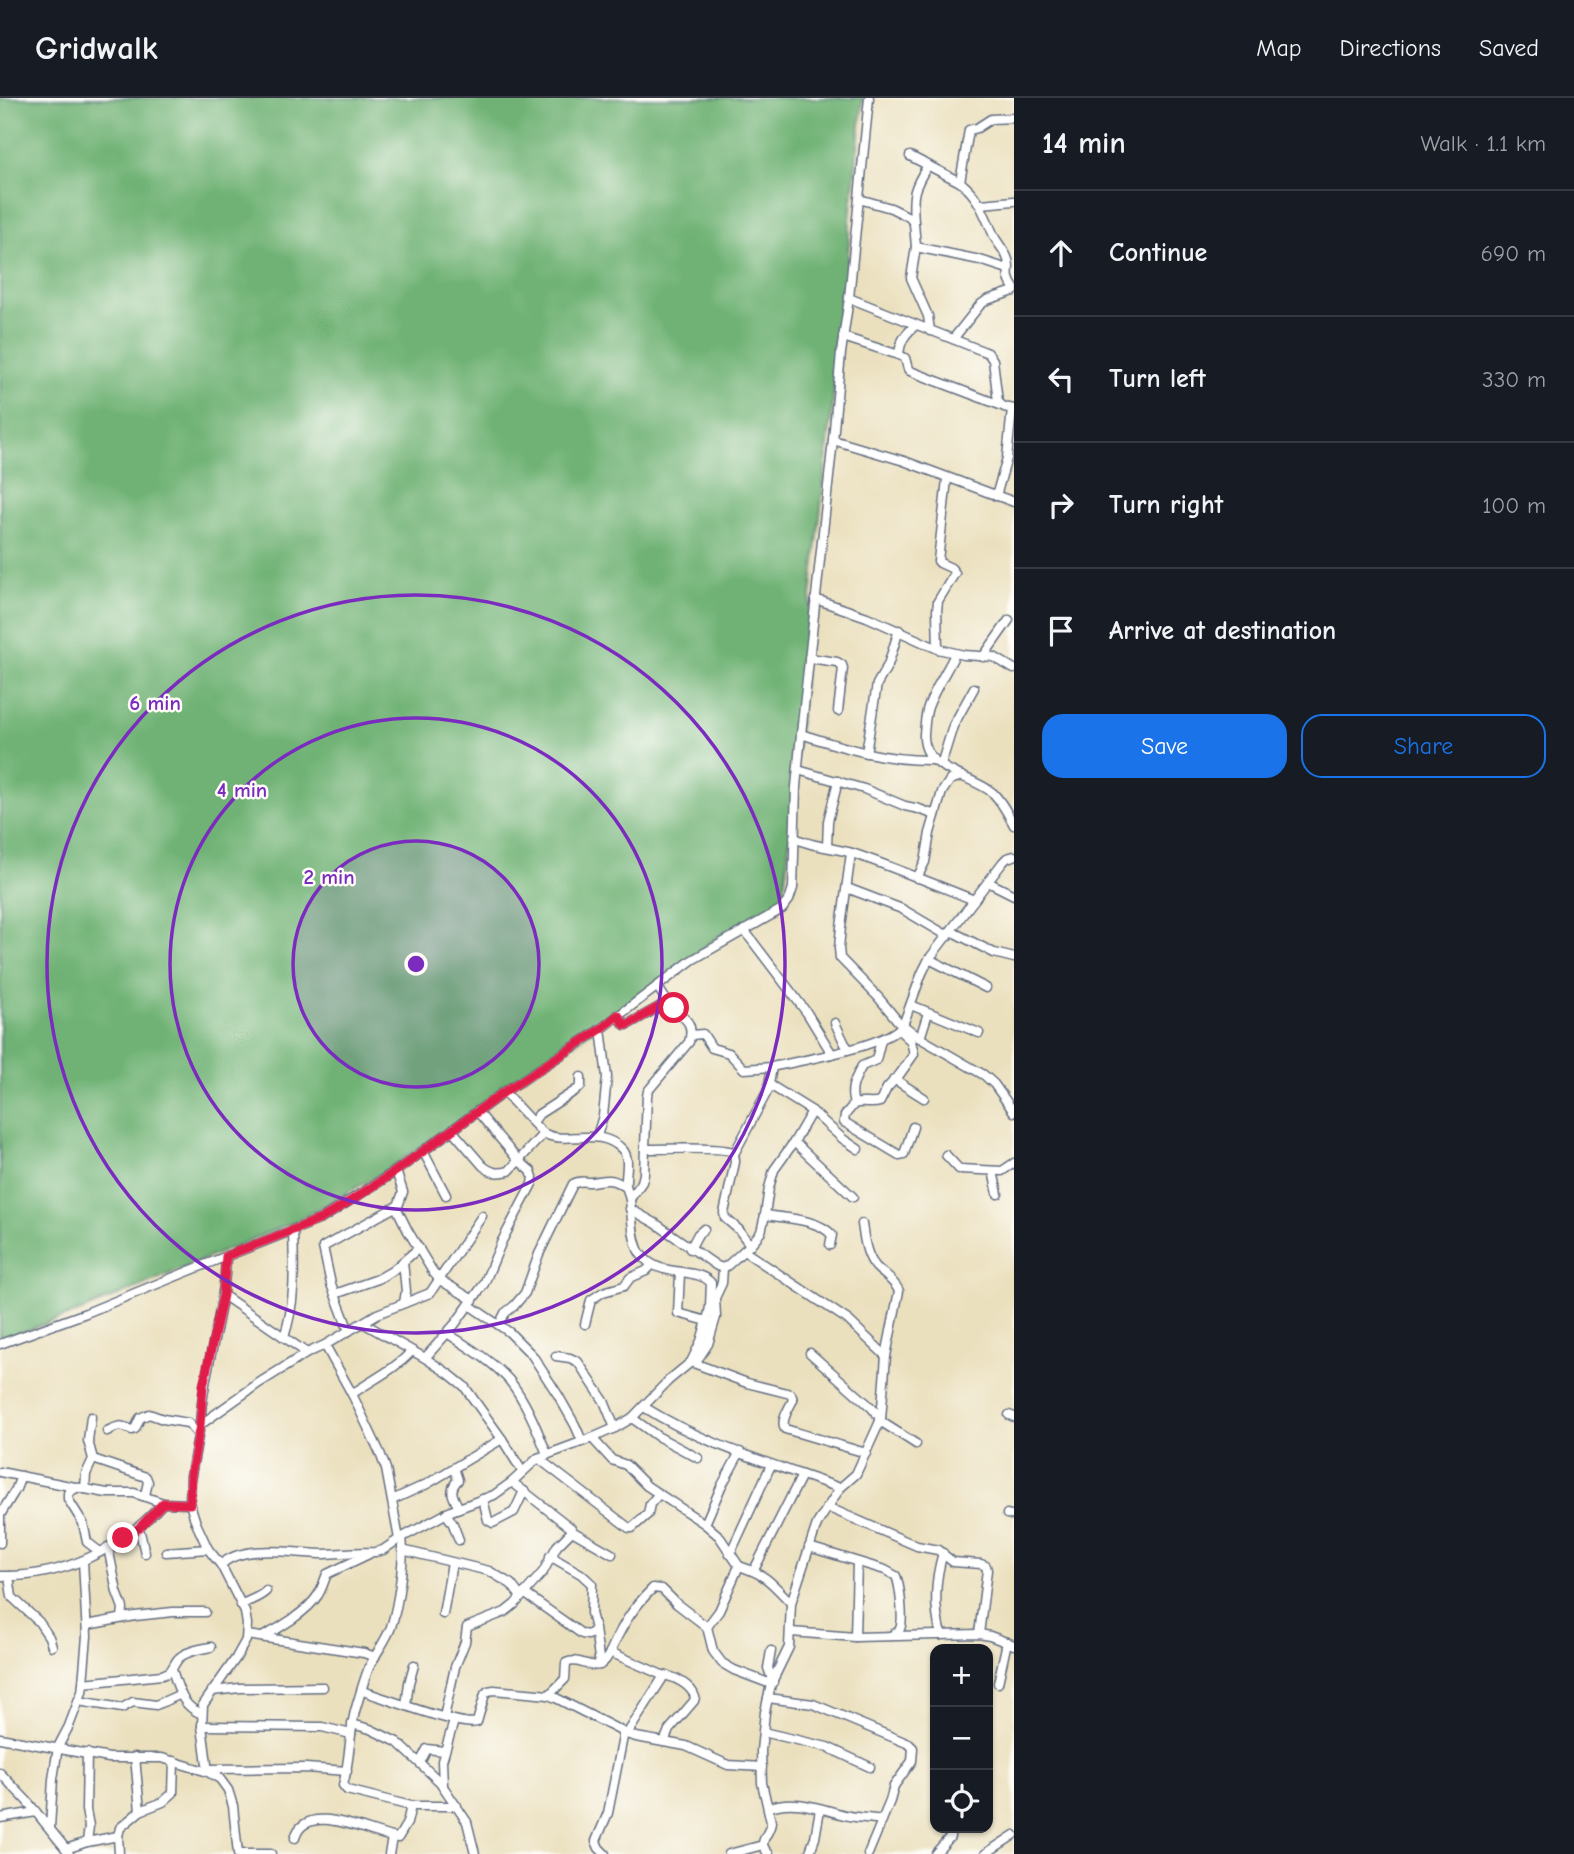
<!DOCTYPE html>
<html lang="en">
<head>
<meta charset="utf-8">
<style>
	:root { --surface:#171b24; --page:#242831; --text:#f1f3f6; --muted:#9ea1a6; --line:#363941; --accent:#1a73e8 }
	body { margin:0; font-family:"Comic Neue",sans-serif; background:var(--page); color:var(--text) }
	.controls { position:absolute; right:21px; bottom:21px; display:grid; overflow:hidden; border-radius:14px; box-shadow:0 2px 5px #0004 }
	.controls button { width:63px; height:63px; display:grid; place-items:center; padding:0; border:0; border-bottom:2px solid var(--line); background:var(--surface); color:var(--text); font:35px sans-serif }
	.stop { position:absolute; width:21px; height:21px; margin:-16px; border:5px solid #e11d48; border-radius:50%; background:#fff }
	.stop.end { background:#e11d48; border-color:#fff; box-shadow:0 2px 7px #0008 }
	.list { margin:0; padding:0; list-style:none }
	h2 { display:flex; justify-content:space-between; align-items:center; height:91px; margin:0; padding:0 28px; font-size:30px }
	h2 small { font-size:23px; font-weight:400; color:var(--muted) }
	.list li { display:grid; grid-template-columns:46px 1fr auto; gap:21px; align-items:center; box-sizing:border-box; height:126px; padding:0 28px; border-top:2px solid var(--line) }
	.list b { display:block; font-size:26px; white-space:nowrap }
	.list em { font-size:23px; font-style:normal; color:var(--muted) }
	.actions { display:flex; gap:14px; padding:21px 28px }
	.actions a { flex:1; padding:16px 0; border:2px solid var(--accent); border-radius:21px; text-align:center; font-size:24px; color:var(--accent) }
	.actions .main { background:var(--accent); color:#fff }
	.icon { flex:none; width:38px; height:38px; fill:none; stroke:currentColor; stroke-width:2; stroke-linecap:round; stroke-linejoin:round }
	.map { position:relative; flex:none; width:1014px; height:1756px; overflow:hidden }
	header { display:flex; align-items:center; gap:42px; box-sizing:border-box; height:98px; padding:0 35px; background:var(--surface); border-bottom:2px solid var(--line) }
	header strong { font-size:33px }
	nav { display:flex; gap:38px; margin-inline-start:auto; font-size:24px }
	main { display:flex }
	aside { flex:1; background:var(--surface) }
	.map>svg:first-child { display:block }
	.forest { fill:#70b274; stroke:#467069; stroke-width:2 }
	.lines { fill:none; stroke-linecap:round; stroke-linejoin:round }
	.minor-casing { stroke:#646d80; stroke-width:11 }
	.minor { stroke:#fff; stroke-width:8 }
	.route { stroke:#e11d48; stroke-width:9 }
	.ring { fill:none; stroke:#7b2cbf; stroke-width:3.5 }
	.centre { fill:#7b2cbf; stroke:#fdfcf7; stroke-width:3.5 }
	.ring-label { font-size:21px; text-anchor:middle; font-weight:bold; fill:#7b2cbf; stroke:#fdfcf7; stroke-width:5; stroke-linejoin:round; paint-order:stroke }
</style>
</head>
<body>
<header>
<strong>Gridwalk</strong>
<nav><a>Map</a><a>Directions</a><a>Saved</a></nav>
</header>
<main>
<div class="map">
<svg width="1014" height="1756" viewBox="0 0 1014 1756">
	<rect width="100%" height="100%" fill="#fdfcf7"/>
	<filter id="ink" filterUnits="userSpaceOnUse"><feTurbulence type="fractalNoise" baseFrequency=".0143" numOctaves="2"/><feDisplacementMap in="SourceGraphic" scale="14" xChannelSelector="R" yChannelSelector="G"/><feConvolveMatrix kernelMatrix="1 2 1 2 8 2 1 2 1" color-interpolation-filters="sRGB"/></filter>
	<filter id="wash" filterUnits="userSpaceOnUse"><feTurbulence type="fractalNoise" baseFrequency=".00686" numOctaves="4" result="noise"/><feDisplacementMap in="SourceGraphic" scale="28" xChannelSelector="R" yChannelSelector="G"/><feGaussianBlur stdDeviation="1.57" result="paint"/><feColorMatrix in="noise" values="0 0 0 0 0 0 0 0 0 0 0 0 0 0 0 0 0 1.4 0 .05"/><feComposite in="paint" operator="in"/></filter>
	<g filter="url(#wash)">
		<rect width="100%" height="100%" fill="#ebe0be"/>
		<polygon class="forest" points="0,0 863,0 850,121 847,176 811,499 787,768 782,802 770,814 722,836 604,925 379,1077 296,1123 81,1213 0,1242"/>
	</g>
	<g filter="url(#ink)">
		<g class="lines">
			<defs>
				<g id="minor">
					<path d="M 910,58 L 960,84 C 980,99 985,119 995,140 C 999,147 1004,152 1007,159 C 1013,171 1003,175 1014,190"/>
					<polyline points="960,84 969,32 977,30 991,21 1014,20"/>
					<polyline points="859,101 891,110 909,119 914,125 916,149 911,180 928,218 930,233"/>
					<polyline points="981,106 1014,103"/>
					<path d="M 914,125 C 912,96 913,91 928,67"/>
					<polyline points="916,149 980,162 1008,171"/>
					<polyline points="849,200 988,255 993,262 998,304 1004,309 1014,311"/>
					<polyline points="843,239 899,257 905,260 908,271 910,273 1000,307"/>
					<polyline points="953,241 980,207 987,202 1014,193"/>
					<path d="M 899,257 C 900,243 905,236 916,227"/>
					<polyline points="833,342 904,363 1014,404"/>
					<polyline points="996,398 1007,360 1012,311"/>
					<polyline points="815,501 867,519 938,551 964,557 994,559 1014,571"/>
					<polyline points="938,551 937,513 938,503 955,475 951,470 940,465 938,463 947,381"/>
					<path d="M 955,556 C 947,573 935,590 928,609 C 925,618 925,626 924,636 C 922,673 970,676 993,695 C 1002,704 1008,716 1014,727"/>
					<polyline points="983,559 1009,522"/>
					<polyline points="809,560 837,564 842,567 843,570 838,613"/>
					<path d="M 801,636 C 844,650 887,663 933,662"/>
					<polyline points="866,655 877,586 888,567 899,532"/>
					<polyline points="941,667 953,628 974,590"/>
					<polyline points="798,672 864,691 905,708 919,711 935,717"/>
					<path d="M 794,739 C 807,748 836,750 852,755 C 893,769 934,786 974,802"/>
					<polyline points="827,749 828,723 838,683"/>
					<polyline points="851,755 841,829 839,850 840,860 878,899 902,928"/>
					<polyline points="917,780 925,764 930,735 942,694 950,682 962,678"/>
					<polyline points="988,784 1014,797"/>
					<polyline points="847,790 902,811 948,838"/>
					<polyline points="744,832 807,915 832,956"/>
					<polyline points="951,833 994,855 1014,860"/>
					<polyline points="929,861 986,890"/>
					<polyline points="911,907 979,935"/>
					<polyline points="618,917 625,927 627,927 668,904"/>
					<polyline points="835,925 845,946 849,951"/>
					<polyline points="903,927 920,940 984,977 994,986 1014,1014"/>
					<path d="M 899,932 L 911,943 L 914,956 L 900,976 L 887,990 L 880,1004 C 871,1007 863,1003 854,1006 L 845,1017 L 844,1024 L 899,1057 L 904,1056 L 913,1029"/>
					<polyline points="691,937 703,936 712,950 729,955 744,971 772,969"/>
					<polyline points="920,940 928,915"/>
					<polyline points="894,981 924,1000"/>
					<polyline points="770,987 812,1013 843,1041 858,1051"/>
					<path d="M 854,1006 C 849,991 855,981 862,968 L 876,962 L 881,942"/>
					<polyline points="533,1024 539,1016 578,991 581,988 581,979"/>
					<path d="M 452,1032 L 483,1068 C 492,1075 498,1076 509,1073 L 543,1036"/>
					<polyline points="597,1038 603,1018 607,979 601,931"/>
					<polyline points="794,1044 853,1099"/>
					<path d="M 646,1051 C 659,1051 726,1049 732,1054 C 735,1057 735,1060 735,1064 L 724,1115 L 725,1120 L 739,1132 L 750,1147"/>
					<polyline points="423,1053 446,1097"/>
					<path d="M 734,1056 L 768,992 L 772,969 C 802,962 885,949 903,927 L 922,875 L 929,861 L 1003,764 L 1007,760 L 1014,758"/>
					<polyline points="946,1057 959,1071 1002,1073 1014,1065"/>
					<polyline points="396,1073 403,1094 397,1111 408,1133 433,1174 440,1182 473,1202"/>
					<polyline points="993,1073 998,1096"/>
					<path d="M 630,1101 L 642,1084 L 644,1076 L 647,998 L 648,993 L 689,944 C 695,922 683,921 670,907 C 665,901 661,894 657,888"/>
					<polyline points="630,1111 655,1125 717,1168 723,1170 728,1167 750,1147 761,1134 765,1117 769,1090 774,1072 794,1044 812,1013"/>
					<path d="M 765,1117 C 785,1120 818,1121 832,1137 L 830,1147"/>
					<polyline points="690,1151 698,1136 704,1131"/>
					<polyline points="744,1153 848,1222 886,1258"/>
					<polyline points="403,1164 406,1193 404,1205"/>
					<polyline points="680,1175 678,1215 707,1223"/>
					<polyline points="335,1196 378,1181 392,1173 419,1150"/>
					<polyline points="223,1197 307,1255"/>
					<polyline points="469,1207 509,1234 532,1257 558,1297 575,1327 582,1343"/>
					<polyline points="363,1225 425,1260 449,1276 464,1288 502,1341 522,1373"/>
					<polyline points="585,1226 591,1202 603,1194 624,1188 630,1180 646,1173 652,1167"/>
					<path d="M 499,1227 L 505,1215 L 514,1208 L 525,1195 L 539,1156 L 573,1086 C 580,1082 583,1084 591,1084 C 608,1082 610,1079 626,1089"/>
					<polyline points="349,1233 331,1186 323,1149 397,1108"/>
					<path d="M 447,1235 C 468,1249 492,1263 509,1282 C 526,1303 537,1331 547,1356"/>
					<path d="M 284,1239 C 296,1204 294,1169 293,1133"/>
					<polyline points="0,1246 86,1215 189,1173 321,1121 396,1073 504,994 601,931 692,862 782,811 789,802 793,790 796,689 801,636 833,342 841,255 849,200 869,0"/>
					<polyline points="325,1247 352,1296 380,1355 386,1371 399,1441"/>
					<polyline points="810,1255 872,1310 881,1321"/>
					<polyline points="556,1258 570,1260 578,1264 604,1303 615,1330"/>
					<polyline points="425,1260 455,1226 484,1186 502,1143 532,1086 533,1079 531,1073 518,1062 477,1013"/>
					<polyline points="698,1261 708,1246 716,1219 715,1200 722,1185 723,1170"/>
					<path d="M 691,1264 L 747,1285 L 791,1296 L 793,1302 C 789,1310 780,1323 785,1331 L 866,1355"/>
					<path d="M 352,1296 C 372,1282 394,1272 411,1254"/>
					<path d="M 644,1309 C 704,1347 773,1366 840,1390"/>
					<polyline points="1009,1317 1014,1319"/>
					<polyline points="632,1320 657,1338 698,1360"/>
					<polyline points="880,1323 916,1346"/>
					<path d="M 200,1327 C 203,1270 225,1216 226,1158"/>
					<path d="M 107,1333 C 119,1327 120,1327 132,1332 L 135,1331 L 140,1320 L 149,1316 L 163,1321 L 188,1325 L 197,1335"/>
					<path d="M 592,1340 L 612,1362 L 626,1367 L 647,1388 L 705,1426 L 719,1438 L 739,1468 C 767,1477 771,1484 791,1505"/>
					<polyline points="538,1360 629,1430 632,1430 648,1416 650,1406 659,1396"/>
					<polyline points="93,1361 146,1379 148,1384 145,1397"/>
					<path d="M 454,1370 L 458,1382 C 448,1392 453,1399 459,1410"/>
					<polyline points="0,1374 85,1391 107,1395 134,1395 163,1405 190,1406"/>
					<polyline points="76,1390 68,1395 68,1401 83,1425 87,1444 100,1454"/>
					<polyline points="85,1391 86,1376 93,1361 88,1343 91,1319"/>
					<polyline points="483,1401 488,1422 493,1425 514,1414 524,1393"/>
					<polyline points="392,1402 427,1386 502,1341"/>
					<polyline points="827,1409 917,1448 938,1452 953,1464 981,1466 986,1468 987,1472 979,1536"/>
					<polyline points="446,1415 453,1426 459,1442"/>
					<polyline points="1007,1416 1014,1418"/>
					<polyline points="705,1426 721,1389 740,1354"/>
					<polyline points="139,1430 145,1455"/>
					<polyline points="572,1433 612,1456"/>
					<path d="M 402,1439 C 405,1461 398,1508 391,1529 C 385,1545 374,1557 368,1572 C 363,1585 359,1600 355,1613 C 349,1638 350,1663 343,1687 L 347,1692 L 411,1708 L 457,1708"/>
					<polyline points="0,1445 0,1417 16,1391 21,1378"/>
					<polyline points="108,1449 117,1494 123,1510 122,1520"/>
					<path d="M 809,1449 L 885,1472 L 896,1478 C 900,1487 904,1522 900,1531 C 898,1535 894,1536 890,1538"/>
					<polyline points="402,1452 489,1473 511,1486 521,1499"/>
					<polyline points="166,1454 208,1451"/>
					<polyline points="730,1456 771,1367"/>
					<polyline points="550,1458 581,1476 592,1486 591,1515 595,1531 600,1567"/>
					<path d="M 221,1467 C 242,1445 296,1456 325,1456 C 341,1455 358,1454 375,1454 L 383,1452 L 399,1441 L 451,1413 L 494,1397 L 512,1384 L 538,1360 L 592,1340 L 615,1330 L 632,1320 L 669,1282 L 691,1264 L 701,1243 L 707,1223 L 710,1209 L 711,1185 C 697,1168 657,1181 640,1155 C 632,1142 632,1117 630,1102 C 629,1097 627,1092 626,1087 C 625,1075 631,1060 622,1051 C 599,1028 568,1047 545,1036 C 539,1033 511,1001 504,994"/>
					<polyline points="754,1472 802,1377"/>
					<path d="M 0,1478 C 62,1480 122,1451 163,1405"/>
					<polyline points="9,1478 12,1499 39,1524 49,1539 52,1548"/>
					<polyline points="524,1495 582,1536 588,1537 595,1533"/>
					<path d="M 241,1507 C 249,1502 259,1500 266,1493"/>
					<polyline points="443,1516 452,1465"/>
					<polyline points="87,1527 135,1518 173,1514 205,1514"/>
					<polyline points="707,1529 719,1513 739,1468"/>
					<polyline points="791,1534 855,1539 979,1536 990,1538 1014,1547"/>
					<polyline points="247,1537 364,1555 375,1559"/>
					<path d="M 941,1537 C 934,1510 935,1481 943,1455"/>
					<path d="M 262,1539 C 279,1531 308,1513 318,1497 C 322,1491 324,1483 327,1476 L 369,1456"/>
					<polyline points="855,1539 857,1464"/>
					<polyline points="771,1553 768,1570 773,1584"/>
					<polyline points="610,1554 662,1577 662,1581 627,1636"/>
					<path d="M 172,1572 C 179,1591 181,1608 202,1616"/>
					<path d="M 662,1577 C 674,1578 691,1587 695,1599 L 694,1603 L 669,1632 L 664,1644"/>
					<path d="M 83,1585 L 162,1577 C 174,1573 171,1570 178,1561 C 185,1553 201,1551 211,1549"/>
					<polyline points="998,1585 1007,1544"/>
					<polyline points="212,1593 240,1590 323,1589"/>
					<path d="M 362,1593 C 383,1599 462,1630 477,1624 L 485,1596 L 488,1593 L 494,1592 L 549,1597 L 556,1600 L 621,1633 L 623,1639 L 608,1715 L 596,1743 L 599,1750 L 605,1756"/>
					<path d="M 549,1597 L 565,1581 L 566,1565 C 578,1559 587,1570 599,1567 C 605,1565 610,1555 612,1550 C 624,1524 633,1510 653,1490 L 662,1491 L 677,1506 L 707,1529 L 713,1553 L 722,1565 L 734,1572 L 771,1586"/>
					<polyline points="768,1600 813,1606 909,1646 913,1650 912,1663 894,1688 890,1703 868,1756"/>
					<polyline points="78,1603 122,1610 133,1604 156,1607 181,1596"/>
					<polyline points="406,1607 409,1585 414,1567"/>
					<polyline points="444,1619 455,1569 465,1544 467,1529 505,1514 515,1506 543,1474 557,1448 572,1433 571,1430 512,1384"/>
					<polyline points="352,1626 370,1631 397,1644 440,1684 467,1724 475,1756"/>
					<polyline points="202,1628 322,1629 351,1636"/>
					<polyline points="763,1634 827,1649 870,1669"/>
					<polyline points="623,1635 636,1639 686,1648 728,1667 762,1669"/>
					<polyline points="0,1640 109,1660 162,1660 208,1674 220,1681 228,1692 233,1708 238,1756 271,1756"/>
					<polyline points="87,1655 86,1712 89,1728 87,1744"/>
					<polyline points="135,1659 140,1713"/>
					<polyline points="420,1665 427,1651 444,1653"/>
					<polyline points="208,1671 306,1670 347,1673"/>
					<polyline points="208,1674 202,1628 203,1607 236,1560 246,1542 247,1526 245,1514 221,1467 208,1451 196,1425 190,1406 191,1377 200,1327 259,1285 307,1255 325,1247 377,1216 430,1195 482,1118"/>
					<polyline points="0,1675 27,1703 66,1751 69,1756"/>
					<polyline points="443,1688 442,1663 454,1623"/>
					<path d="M 768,1710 C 794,1699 823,1712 849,1718 C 860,1720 871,1720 882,1722"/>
					<polyline points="0,1720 36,1714"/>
					<polyline points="50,1730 53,1681 58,1649 69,1628 82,1594 83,1585 87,1538 83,1463"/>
					<path d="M 295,1740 C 306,1700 374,1738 398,1740 L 407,1725 L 411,1708"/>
					<polyline points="66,1751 87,1744 118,1738"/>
					<polyline points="119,1756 118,1738 120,1730 140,1713 163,1704 173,1695 174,1663"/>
					<polyline points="389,1756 392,1740"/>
					<polyline points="729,1756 763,1747"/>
					<path d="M 769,1756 C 755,1743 770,1738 771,1724 L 762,1685 L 761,1653 L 765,1614 L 771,1586 L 789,1549 L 791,1505 L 817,1426 L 840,1390 L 856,1376 L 881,1321 L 886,1258 L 899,1193 C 894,1182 884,1177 876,1169 C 866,1158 864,1140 862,1126"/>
					<polyline points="809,1756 815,1740 820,1711"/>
					<polyline points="935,1756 950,1739 950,1735 946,1730"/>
					<polyline points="985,1756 1014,1737"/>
				</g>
			</defs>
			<use href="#minor" class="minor-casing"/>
			<use href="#minor" class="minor"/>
		</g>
	</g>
	<g class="lines" filter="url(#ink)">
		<polyline class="route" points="123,1440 139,1430 163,1405 190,1406 191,1377 200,1327 203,1288 223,1197 226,1158 321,1121 352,1102 396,1073 504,994 601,931 618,917 625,927 627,927 668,904 674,910"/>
	</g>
	<circle cx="416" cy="866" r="123" fill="#7b2cbf" fill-opacity=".12"/>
	<g class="ring">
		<circle cx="416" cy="866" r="123"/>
		<circle cx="416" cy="866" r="246"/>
		<circle cx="416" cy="866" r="369"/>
	</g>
	<circle cx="416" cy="866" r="10" class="centre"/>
	<g class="ring-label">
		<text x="155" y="612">6 min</text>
		<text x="242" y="699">4 min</text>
		<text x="329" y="786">2 min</text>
	</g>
</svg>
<div class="controls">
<button>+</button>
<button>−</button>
<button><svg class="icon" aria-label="locate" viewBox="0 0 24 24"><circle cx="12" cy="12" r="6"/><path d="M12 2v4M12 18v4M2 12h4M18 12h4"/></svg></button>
</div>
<div class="stop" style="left:674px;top:910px"></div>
<div class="stop end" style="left:123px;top:1440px"></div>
</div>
<aside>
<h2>14 min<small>Walk · 1.1 km</small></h2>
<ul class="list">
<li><svg class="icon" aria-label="ahead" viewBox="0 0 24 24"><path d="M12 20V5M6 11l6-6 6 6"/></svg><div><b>Continue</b></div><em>690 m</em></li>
<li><svg class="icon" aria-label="left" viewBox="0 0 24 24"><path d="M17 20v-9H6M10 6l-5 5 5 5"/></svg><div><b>Turn left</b></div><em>330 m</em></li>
<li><svg class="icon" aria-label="right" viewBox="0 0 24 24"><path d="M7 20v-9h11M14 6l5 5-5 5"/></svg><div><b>Turn right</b></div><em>100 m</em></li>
<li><svg class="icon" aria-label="arrive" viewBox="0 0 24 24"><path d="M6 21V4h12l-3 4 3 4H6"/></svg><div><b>Arrive at destination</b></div></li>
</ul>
<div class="actions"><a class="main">Save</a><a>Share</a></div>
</aside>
</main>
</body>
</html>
